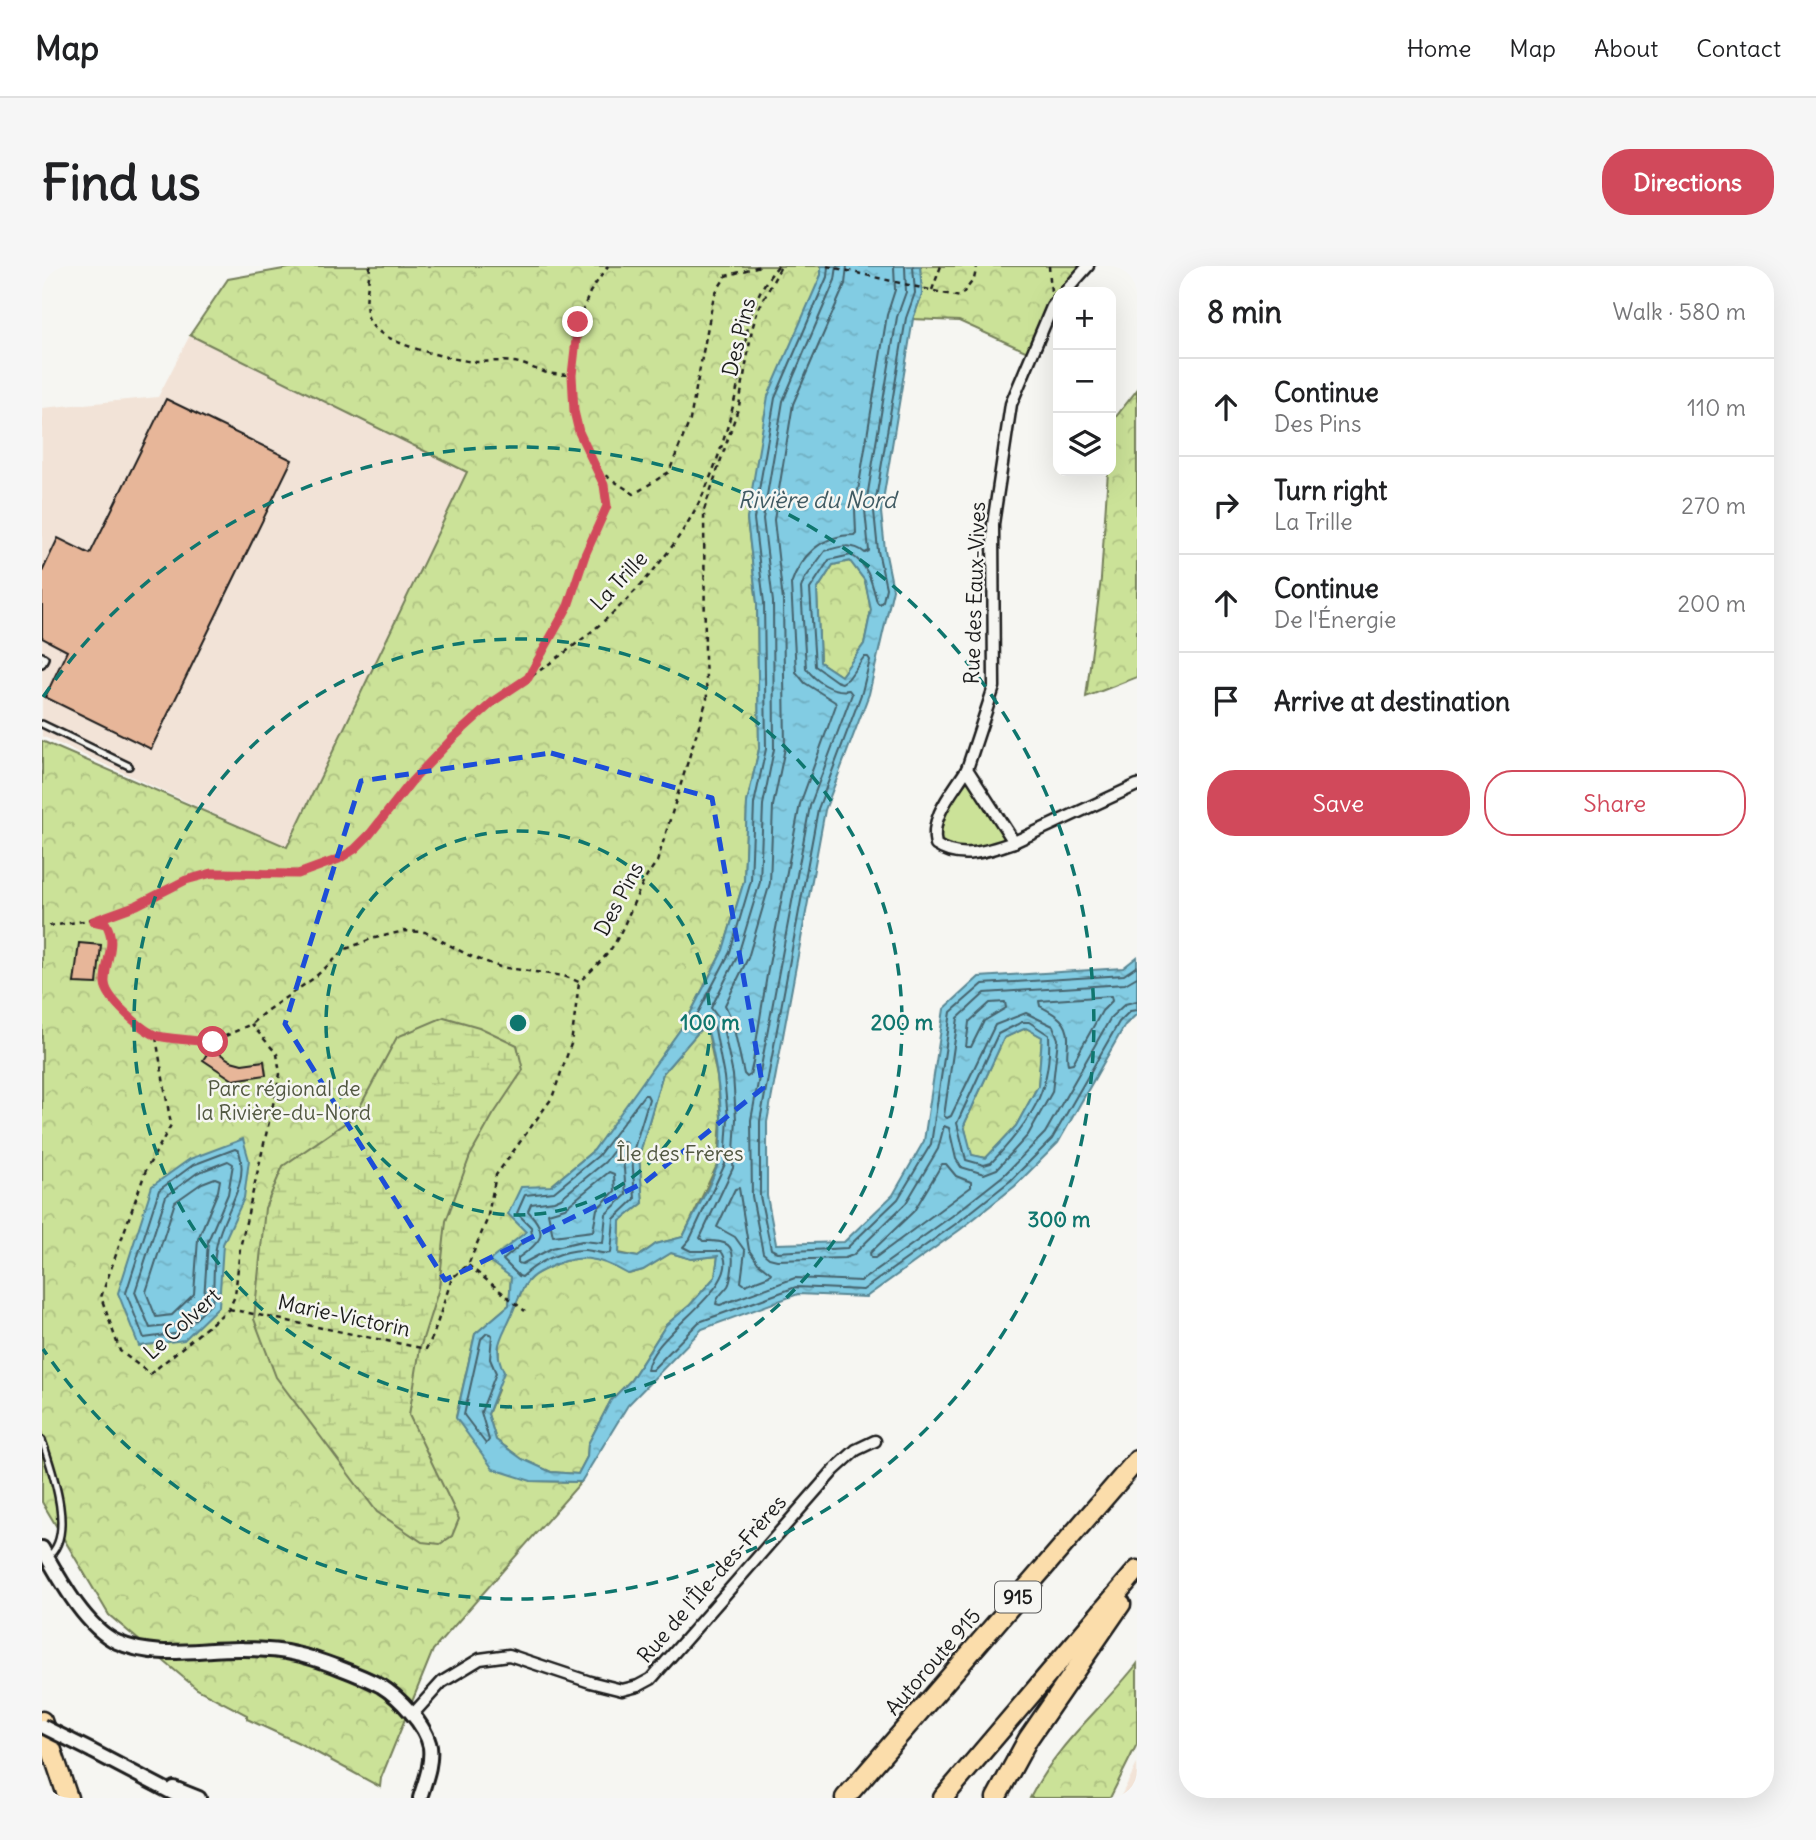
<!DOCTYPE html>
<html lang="en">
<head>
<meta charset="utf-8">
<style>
	:root { --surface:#fff; --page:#f6f6f6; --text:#202124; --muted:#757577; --line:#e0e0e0; --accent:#d1495b }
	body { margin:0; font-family:Delius,sans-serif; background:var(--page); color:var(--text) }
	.controls { position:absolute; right:21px; top:21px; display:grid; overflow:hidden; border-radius:14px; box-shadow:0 7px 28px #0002 }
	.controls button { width:63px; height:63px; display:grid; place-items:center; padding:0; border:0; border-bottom:2px solid var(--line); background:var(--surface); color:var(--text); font:35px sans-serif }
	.stop { position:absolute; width:21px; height:21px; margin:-16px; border:5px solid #d1495b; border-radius:50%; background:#fff }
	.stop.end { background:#d1495b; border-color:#fff; box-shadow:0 2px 7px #0008 }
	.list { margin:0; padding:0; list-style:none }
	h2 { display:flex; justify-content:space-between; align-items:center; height:91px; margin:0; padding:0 28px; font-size:30px }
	h2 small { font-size:23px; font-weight:400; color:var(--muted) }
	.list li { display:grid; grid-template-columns:46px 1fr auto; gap:21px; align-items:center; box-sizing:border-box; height:98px; padding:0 28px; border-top:2px solid var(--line) }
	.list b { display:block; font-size:26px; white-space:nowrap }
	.list p { margin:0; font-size:23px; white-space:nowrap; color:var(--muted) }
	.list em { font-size:23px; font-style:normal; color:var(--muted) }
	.actions { display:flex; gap:14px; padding:21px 28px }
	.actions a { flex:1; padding:16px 0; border:2px solid var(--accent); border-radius:28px; text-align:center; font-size:24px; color:var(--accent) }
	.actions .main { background:var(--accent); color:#fff }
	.icon { flex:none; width:38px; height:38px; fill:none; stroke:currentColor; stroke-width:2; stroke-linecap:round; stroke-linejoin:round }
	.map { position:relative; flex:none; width:1095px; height:1532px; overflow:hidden; border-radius:28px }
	header { display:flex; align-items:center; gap:42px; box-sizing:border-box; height:98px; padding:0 35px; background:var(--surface); border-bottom:2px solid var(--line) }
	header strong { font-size:33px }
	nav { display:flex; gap:38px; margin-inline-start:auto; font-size:24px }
	.intro { display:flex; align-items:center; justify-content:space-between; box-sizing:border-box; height:168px; padding:0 42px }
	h1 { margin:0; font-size:49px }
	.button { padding:18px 32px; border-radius:28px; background:var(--accent); color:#fff; font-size:24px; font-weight:700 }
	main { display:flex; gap:42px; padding:0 42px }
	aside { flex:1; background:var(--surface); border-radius:28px; box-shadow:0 7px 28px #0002 }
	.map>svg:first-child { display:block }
	.built { fill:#f2e3d7 }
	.green { fill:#cbe298; stroke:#747f5a; stroke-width:2 }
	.forest { fill:url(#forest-crowns); stroke:#747f5a; stroke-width:2 }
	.wetland { fill:url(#wetland-marsh); stroke:#747f5a; stroke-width:2 }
	.water { fill:url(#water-ripples); stroke:#598693; stroke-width:2; fill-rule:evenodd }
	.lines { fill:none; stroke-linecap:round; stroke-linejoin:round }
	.shore { stroke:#45626c; stroke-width:2 }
	.building { fill:#e7b699; stroke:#1c1c1c; stroke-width:2 }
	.service-casing { stroke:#1c1c1c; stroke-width:10 }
	.minor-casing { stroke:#1c1c1c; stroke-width:15 }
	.tertiary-casing { stroke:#1c1c1c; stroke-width:18 }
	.motorway-casing { stroke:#1c1c1c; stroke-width:23 }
	.path { stroke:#1c1c1c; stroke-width:2.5; stroke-dasharray:5 5; stroke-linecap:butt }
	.service { stroke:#f6f6f2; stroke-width:5 }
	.minor { stroke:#f6f6f2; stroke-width:10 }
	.tertiary { stroke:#f6f6f2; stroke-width:12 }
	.motorway { stroke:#fbddab; stroke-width:18 }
	.tertiary-bridge-casing { stroke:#1c1c1c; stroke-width:18; stroke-linecap:butt }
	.tertiary-bridge { stroke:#f6f6f2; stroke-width:12 }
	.route { stroke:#d1495b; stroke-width:9 }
	.marked { fill:none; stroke:#1d4ed8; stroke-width:5; stroke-dasharray:14 9; stroke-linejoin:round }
	.ring { fill:none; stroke:#0f766e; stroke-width:3.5; stroke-dasharray:12 9 }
	.labels { text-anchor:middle; stroke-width:5; stroke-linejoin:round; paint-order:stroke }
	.shield { fill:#f6f6f2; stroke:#5d5d5c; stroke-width:2 }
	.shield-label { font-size:19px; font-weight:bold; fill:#1c1c1c }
	.street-label { font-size:21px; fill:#1c1c1c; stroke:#f6f6f2 }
	.park-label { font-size:21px; fill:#515741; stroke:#f6f6f2 }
	.water-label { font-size:23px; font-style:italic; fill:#405a62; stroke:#f6f6f2 }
	.centre { fill:#0f766e; stroke:#f6f6f2; stroke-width:3.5 }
	.ring-label { font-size:21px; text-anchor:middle; font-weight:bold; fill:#0f766e; stroke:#f6f6f2; stroke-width:5; stroke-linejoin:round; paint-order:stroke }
</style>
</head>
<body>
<header>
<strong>Map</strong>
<nav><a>Home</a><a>Map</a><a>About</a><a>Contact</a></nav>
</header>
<div class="intro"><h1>Find us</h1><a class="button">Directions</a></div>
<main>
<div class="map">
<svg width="1095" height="1532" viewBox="0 0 1095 1532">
	<defs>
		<pattern id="forest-crowns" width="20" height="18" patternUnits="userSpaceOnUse" patternTransform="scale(1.75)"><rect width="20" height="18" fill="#cbe298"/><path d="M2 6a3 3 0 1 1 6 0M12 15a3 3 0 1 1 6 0" fill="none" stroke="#aec182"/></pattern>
		<pattern id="wetland-marsh" width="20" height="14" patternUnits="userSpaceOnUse" patternTransform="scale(1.75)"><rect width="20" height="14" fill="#cbe298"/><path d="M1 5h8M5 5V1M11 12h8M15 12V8" fill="none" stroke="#aec182"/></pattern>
		<pattern id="water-ripples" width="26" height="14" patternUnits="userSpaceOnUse" patternTransform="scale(1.75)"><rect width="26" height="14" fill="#82cce3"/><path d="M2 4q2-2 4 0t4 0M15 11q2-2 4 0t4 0" fill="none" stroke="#70afc2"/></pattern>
	</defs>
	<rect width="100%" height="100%" fill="#f6f6f2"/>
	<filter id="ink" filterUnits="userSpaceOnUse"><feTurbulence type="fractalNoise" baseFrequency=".0143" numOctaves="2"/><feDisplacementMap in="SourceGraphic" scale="14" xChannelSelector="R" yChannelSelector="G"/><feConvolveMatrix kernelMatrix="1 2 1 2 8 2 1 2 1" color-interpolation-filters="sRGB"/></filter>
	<g filter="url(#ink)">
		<g class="built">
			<polygon points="148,69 425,206 245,581 0,470 0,142 116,131"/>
			<polygon points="1095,1498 1095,1532 1078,1532"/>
		</g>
		<polygon class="green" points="925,503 972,576 907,587 894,579 896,550"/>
		<g class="forest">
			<polygon points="258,0 779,0 779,9 705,253 715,337 717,483 705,537 702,615 681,684 645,754 579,848 552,884 509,920 485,966 469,1011 467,1039 433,1068 414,1151 489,1215 539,1216 391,1384 339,1512 338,1521 257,1477 205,1453 205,1449 155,1423 67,1349 0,1236 0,475 245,581 425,206 148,69 186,13"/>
			<polygon points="878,0 1046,0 1023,26 1016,26 1016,33 990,88 917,55 871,53 880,28"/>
			<polygon points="1095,124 1095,411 1044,431 1059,313 1066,205 1069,205 1069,157"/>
			<polygon points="808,295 823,315 829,344 822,378 799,410 778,396 775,324 791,299"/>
			<polygon points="664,757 675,811 679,852 676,897 641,971 614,978 596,991 577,987 578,955 601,937 597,890 621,807"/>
			<polygon points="984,762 1000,771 996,820 974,860 944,892 929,889 922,859 962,772"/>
			<polygon points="629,987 649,993 676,990 673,1011 648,1039 624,1059 589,1114 569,1134 546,1178 545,1191 536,1208 509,1206 480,1193 454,1174 446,1148 456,1124 457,1074 483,1018 492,1009 514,997 541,991 565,996 587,1008 601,1004"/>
			<path d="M 1095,1398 L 1095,1478 L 1068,1532 L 988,1532 C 1016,1476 1058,1445 1095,1398 Z"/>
		</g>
		<polygon class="wetland" points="402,751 437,761 475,779 481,804 451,849 428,890 404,955 397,1022 378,1082 367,1149 417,1253 410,1270 398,1278 380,1276 335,1246 234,1111 212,1053 223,942 241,900 313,850 355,771"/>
		<g class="water">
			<path d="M 779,0 L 878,0 L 880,28 L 871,53 L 839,246 L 843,284 L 851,323 L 827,428 L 783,544 L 725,856 L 725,930 L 734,978 L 802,976 L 851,929 L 882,875 L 902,743 L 937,711 L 1081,702 L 1095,691 L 1095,748 L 1083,759 L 1016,877 L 973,920 L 919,963 L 824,1031 L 756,1028 L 660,1063 L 586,1139 L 539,1216 L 489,1215 L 451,1203 L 414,1152 L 433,1068 L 467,1039 L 469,1011 L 447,995 L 484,966 L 466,948 L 479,921 L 509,920 L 552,884 L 645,754 L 681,684 L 702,615 L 705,537 L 717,483 L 715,337 L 705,253 L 726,130 L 779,9 ZM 808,295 L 823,315 L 829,344 L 822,378 L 799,410 L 778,396 L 775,324 L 791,299 ZM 664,757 C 674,794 685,859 676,897 C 671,917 650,951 641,971 L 614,978 L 596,991 L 577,988 L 578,955 L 601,937 L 597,890 L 621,807 ZM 984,762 L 1000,771 L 996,820 L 974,860 L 944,892 L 930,889 L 922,859 L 962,772 ZM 629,987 L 649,993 L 676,990 L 673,1011 L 648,1039 L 624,1059 L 589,1114 L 569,1134 L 546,1178 L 545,1191 L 536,1208 L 509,1206 L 480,1193 L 454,1174 L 446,1148 L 462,1106 C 450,1081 459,1073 469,1050 C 474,1039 478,1024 486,1015 C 491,1009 497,1006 504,1003 C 535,986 557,991 586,1008 L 601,1004 Z"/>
			<polygon points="201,873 207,894 202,932 181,978 177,1040 142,1074 97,1080 76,1027 110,920 148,893"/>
		</g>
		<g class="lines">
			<g class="shore">
				<path d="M 786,0 L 785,11 L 733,132 L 712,253 L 722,337 L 724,483 L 712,538 L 709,615 L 688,686 L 655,749 L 658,753 L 668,753 L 672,758 L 682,811 L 686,852 L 683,898 L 648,973 L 641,981 L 649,985 L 679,985 C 705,1019 608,1068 605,1104 L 610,1104 L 657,1056 L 754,1021 L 821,1024 L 915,957 L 968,915 L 1010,873 L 1077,756 L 1088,745 L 1095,744"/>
				<path d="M 795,0 L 793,14 L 741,135 L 721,253 L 731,336 L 732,483 L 721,539 L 718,616 L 696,689 L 669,742 L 680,757 L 691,809 L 694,853 L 691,902 L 658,972 L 661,975 C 684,974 694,977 690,1003 C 689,1009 689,1015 686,1020 C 681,1027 675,1030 674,1038 L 678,1039 L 753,1012 L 819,1015 L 910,950 L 962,909 L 1003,867 L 1069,751 L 1083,738 L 1095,735"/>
				<path d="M 805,0 L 803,18 L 751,138 L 732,254 L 741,335 L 743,482 L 731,540 L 728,617 L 706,692 L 683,739 L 690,754 L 702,808 L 705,811 L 708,809 L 711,796 L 725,709 L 758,538 L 794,439 L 793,436 L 763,417 L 754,406 L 749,318 C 759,289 780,269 812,269 L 814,267 L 813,243 L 845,49 L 853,24 L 852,0"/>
				<path d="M 863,0 L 864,26 L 855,51 L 823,244 L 827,285 L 823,287 C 811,277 798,280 783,285 L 762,314 L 759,322 L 764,402 C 773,415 791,427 807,424 L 810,428 L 768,540 L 709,854 L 710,930 L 721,987 L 727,992 L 735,994 L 803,992 L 811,989 L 864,937 L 896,883 L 902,860 L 907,862 L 914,893 L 919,901 L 942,908 L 955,903 L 986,869 L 1010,826 L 1016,773 L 1011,760 L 984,747 L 953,759 L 909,850 L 905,852 L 902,850 L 916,752 L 943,727 L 1083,718 L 1095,711"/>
				<path d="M 871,0 L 873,27 L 864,52 L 832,245 L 836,285 L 844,322 L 841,335 L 838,338 L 835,336 C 830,318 827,299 809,289 L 787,294 L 768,323 L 773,400 L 794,415 L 800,417 L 806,413 L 822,391 L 826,391 L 828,394 L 820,426 L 776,543 L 718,855 L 718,930 L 729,983 L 735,986 L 805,982 L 856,933 L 889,878 L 909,746 L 941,718 L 1082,709 L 1095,700"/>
				<path d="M 1069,730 L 1070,735 L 1060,745 L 1031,797 L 1026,798 C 1024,791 1026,783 1026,774 C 1027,755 1013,748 998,740 L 997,735 Z"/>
				<polygon points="963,736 964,742 942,755 929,781 924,781 927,756 948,737"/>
				<path d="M 980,756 L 987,756 L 1007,769 C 1010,826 987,857 949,897 L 942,899 L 924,894 L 915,857 L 956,768 Z"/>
				<path d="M 602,829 L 605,829 L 607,833 L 590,889 L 593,933 L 572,953 L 569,987 C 560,989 551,984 542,984 C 520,984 495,996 480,1011 L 477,1010 L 461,994 L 490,969 L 489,961 L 475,947 L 483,929 L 512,926 L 556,890 Z"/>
				<path d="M 578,876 L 582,875 L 584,878 L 581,890 L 584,929 L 564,948 L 561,977 L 540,975 L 510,982 L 480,998 L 476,997 L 476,992 C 499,975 508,969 486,945 L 489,938 L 512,935 L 519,932 L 563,896 Z"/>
				<path d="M 193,883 L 197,885 C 208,919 181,946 175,977 C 170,996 173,1018 170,1037 L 139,1067 L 102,1072 L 84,1027 L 117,924 L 151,899 Z"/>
				<polygon points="186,895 191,898 186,928 166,975 162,1033 135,1059 108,1062 93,1026 124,930 155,907"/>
				<polygon points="900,898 904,898 914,910 929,916 929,921 833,992 829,992 828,987 872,945"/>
				<polygon points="567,906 572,908 573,925 555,943 551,965 511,970 506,947 523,942"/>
				<polygon points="173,912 178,914 176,925 156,973 152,1028 130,1049 114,1051 104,1026 133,936 160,917"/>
				<polygon points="697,922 707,984 716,997 729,1007 727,1010 703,1019 699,1016 703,985 693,971 675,961 693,923"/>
				<polygon points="445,1067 450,1069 448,1093 454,1107 439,1146 447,1174 444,1178 422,1149 439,1073"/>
			</g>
		</g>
		<g class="building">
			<polygon points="124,133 250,194 109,483 3,431 25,385 0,372 0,306 16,272 48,288"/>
			<polygon points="37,677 59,679 55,718 32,717"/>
			<polygon points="169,782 189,795 200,798 222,795 224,809 191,814 161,794"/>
		</g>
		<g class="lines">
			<defs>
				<g id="service">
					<polyline points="0,390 3,392 0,398"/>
					<polyline points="0,458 87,500"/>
					<path d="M 0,1174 C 9,1201 35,1271 5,1291"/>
					<polyline points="1094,1532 1095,1530"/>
				</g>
				<g id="minor">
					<polyline points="1023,26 1046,0"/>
					<polyline points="1016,33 1010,41 969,138 951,258 952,421 925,503 972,576 1095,519"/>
					<path d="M 925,503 C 911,526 887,551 894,579 C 918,595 946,585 972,576"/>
					<polyline points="371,1448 400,1416 438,1393 467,1389 548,1416 580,1424 596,1420 609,1413 792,1204 814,1184 833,1175"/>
				</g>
				<g id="tertiary">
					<path d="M 0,1282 C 17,1312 43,1361 75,1376 C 115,1394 159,1382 201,1383 C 218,1383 238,1384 254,1388 C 274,1392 321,1410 339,1420 C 357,1431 384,1459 388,1481 C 390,1499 383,1515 378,1532"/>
					<polyline points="50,1485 140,1532"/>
					<polyline points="132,1522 157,1532"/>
				</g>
				<g id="motorway">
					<polyline points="0,1455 26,1532"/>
					<polyline points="803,1532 1095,1194"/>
					<polyline points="901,1532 1095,1304"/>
					<polyline points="954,1532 986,1473 1079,1338"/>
				</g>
			</defs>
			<use href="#service" class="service-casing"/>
			<use href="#minor" class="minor-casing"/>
			<use href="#tertiary" class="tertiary-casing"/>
			<use href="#motorway" class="motorway-casing"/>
			<g class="path">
				<path d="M 328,0 C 327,16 321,38 327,54 C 335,77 410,94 434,96 C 446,96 459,94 471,96 C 482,97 491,103 502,106 C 510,109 520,108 528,109"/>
				<polyline points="785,0 918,31 932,13 935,0"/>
				<polyline points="1007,0 1009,27"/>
				<polyline points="890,24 899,0"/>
				<polyline points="555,204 592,228 627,206 648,154 672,29 684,10 718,0"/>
				<polyline points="486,411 526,340 543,289 565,240 562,219 537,166 532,145 530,109 536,56 548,26 566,0"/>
				<path d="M 51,655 L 64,658 L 70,677 L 63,720 L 73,739 L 114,769 L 171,776 L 209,758 L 224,745 L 272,712 L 304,683 L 329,673 L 362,665 L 383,666 L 426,689 L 458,701 L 522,710 L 537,716 C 551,703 565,691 574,675 C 589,648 596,619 615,596 L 665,433 L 663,393 L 662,244 L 697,140 L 710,63 L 716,44 L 739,0"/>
				<path d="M 7,660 C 38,656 66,652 95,639 C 120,629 141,612 168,607 C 178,606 190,607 200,607 C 237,608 265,611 299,592 C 329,576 346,543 368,518 C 381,502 397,486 412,471 C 446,438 481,417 518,390 C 576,348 631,293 662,226 C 677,193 688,155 696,119 C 707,70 701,41 736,0"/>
				<polyline points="114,771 129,859 104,904 59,1031 78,1085 108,1108 187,1043 193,1030 198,982 238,808 235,788 209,758"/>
				<polyline points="426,999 483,1045"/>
				<polyline points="187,1043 384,1083 391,1070 410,1012 426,999 445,954 454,909 510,832 529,778 537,717"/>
			</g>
			<use href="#service" class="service"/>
			<use href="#minor" class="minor"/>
			<use href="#tertiary" class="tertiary"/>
			<use href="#motorway" class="motorway"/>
			<defs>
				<polyline id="tertiary-bridge" points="0,1460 50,1485"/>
			</defs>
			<use href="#tertiary-bridge" class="tertiary-bridge-casing"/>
			<use href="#tertiary-bridge" class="tertiary-bridge"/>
		</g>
	</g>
	<g class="lines" filter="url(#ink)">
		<path class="route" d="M 171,776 C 154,774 133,774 116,770 C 102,766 64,733 63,717 C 62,696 76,678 64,658 L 51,655 L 95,639 L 144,614 L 170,607 L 256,608 L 297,593 L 313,583 L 328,568 L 369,516 L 412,471 L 453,434 L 486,412 L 526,340 L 543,289 L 565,240 L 562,219 L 537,166 L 532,145 L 530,109 L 536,56"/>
	</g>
	<path class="marked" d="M 509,487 L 670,532 L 721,822 L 603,916 L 403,1014 L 243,758 L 319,515 Z"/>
	<g class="ring">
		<circle cx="476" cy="757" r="192"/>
		<circle cx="476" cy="757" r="384"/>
		<path d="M1 431A576 576 0 1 1 1 1083"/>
	</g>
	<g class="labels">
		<rect class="shield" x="953" y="1315.5" width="46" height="31" rx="5"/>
		<g class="shield-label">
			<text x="976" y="1338">915</text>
		</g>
		<g class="street-label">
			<text transform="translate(697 71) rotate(-76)" y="7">Des Pins</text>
			<text transform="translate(577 315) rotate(-47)" y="7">La Trille</text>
			<text transform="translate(933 327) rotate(-88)" y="7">Rue des Eaux-Vives</text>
			<text transform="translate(577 633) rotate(-62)" y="7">Des Pins</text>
			<text transform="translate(302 1050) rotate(12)" y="7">Marie-Victorin</text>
			<text transform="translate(140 1058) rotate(-42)" y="7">Le Colvert</text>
			<text transform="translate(670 1313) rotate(-49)" y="7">Rue de l'Île-des-Frères</text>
			<text transform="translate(891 1396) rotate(-49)" y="7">Autoroute 915</text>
		</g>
		<g class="park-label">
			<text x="242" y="830">Parc régional de<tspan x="242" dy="24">la Rivière-du-Nord</tspan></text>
			<text x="638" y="895">Île des Frères</text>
		</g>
		<g class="water-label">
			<text x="775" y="242">Rivière du Nord</text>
		</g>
	</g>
	<circle cx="476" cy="757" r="10" class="centre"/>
	<g class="ring-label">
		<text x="668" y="764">100 m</text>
		<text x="860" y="764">200 m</text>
		<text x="1017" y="961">300 m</text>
	</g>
</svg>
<div class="controls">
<button>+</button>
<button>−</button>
<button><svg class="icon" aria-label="layers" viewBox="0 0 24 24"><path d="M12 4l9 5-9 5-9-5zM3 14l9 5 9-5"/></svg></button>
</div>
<div class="stop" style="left:171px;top:776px"></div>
<div class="stop end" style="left:536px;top:56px"></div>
</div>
<aside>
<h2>8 min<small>Walk · 580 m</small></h2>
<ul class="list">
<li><svg class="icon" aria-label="ahead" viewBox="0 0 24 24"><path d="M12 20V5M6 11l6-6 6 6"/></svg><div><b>Continue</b><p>Des Pins</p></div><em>110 m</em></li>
<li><svg class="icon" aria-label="right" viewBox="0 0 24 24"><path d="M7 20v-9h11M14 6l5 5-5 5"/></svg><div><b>Turn right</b><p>La Trille</p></div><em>270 m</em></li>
<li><svg class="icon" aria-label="ahead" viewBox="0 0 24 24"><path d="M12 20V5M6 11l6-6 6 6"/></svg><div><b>Continue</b><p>De l'Énergie</p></div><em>200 m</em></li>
<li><svg class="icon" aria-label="arrive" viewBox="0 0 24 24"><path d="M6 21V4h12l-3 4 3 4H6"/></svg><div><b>Arrive at destination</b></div></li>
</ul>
<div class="actions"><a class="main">Save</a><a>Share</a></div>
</aside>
</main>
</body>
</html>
